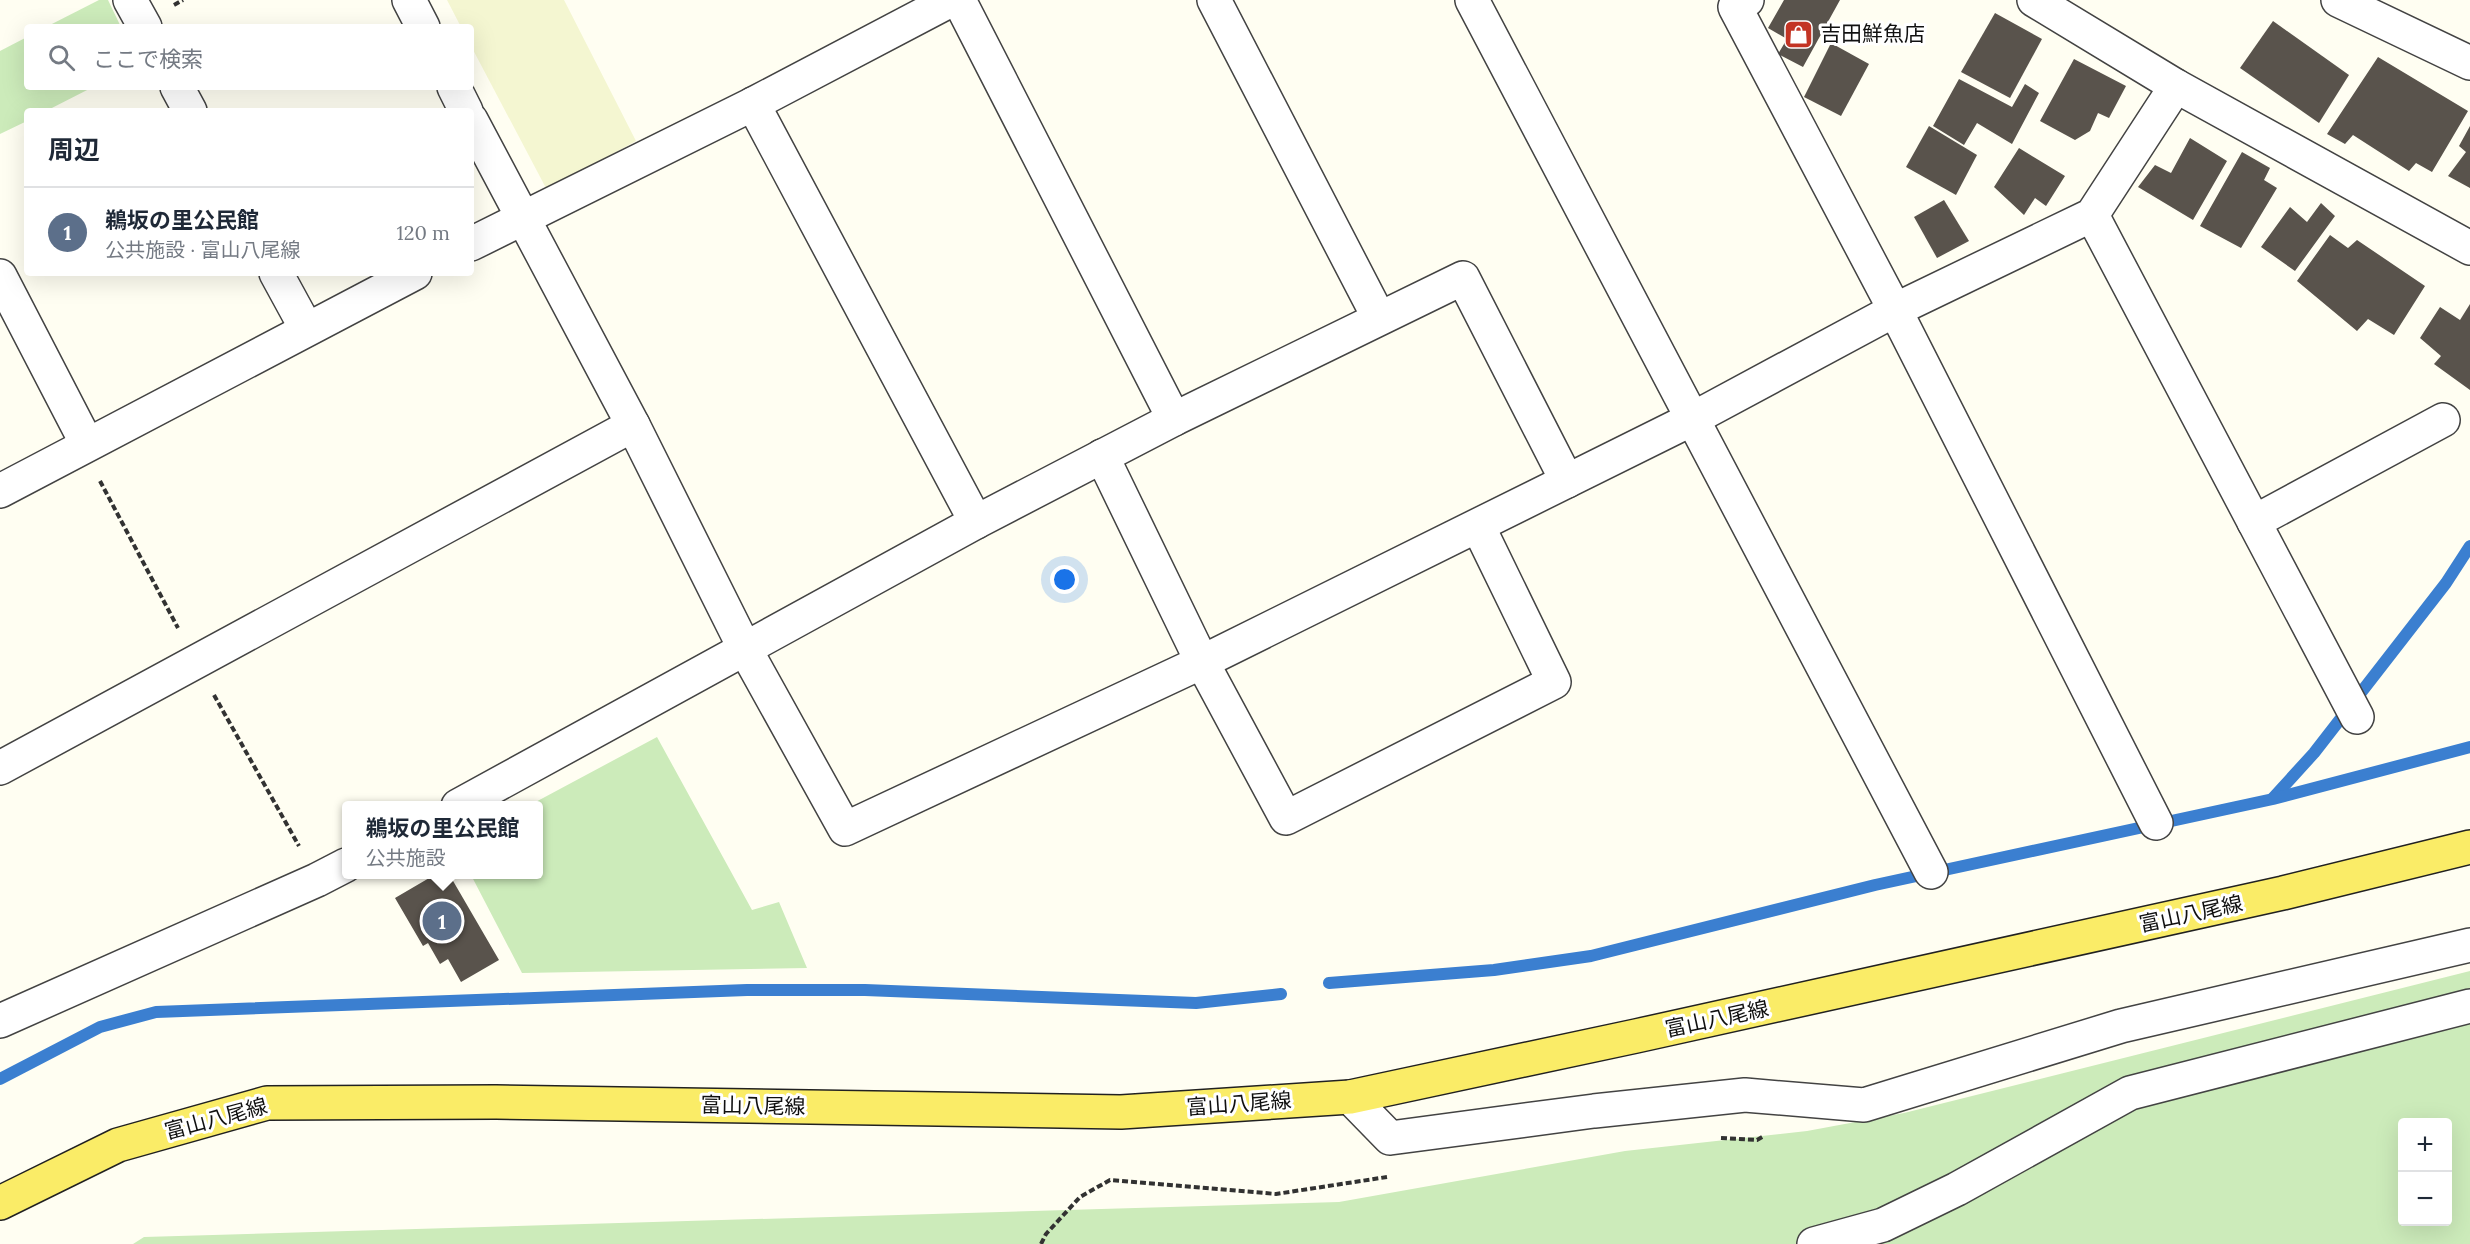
<!DOCTYPE html>
<html lang="ja">
<head>
<meta charset="utf-8">
<style>
	:root { --surface:#fff; --page:#f2f2f3; --text:#1f2937; --muted:#747a83; --line:#e0e1e3; --accent:#d93025 }
	body { margin:0; font-family:Lora,"Noto Sans JP",serif; background:var(--page); color:var(--text) }
	.controls { position:absolute; right:18px; bottom:18px; display:grid; overflow:hidden; border-radius:6px; box-shadow:0 6px 24px #0002 }
	.controls button { width:54px; height:54px; display:grid; place-items:center; padding:0; border:0; border-bottom:2px solid var(--line); background:var(--surface); color:var(--text); font:30px sans-serif }
	.you { position:absolute; left:1065px; top:580px; width:21px; height:21px; margin:-15px; border:4px solid #fff; border-radius:50%; background:#1a73e8; box-shadow:0 0 0 9px #1a73e833 }
	.badge { display:grid; place-items:center; width:39px; height:39px; border-radius:50%; background:var(--accent); color:#fff; font-size:20px; font-weight:700 }
	.pin { position:absolute; translate:-50% -50%; border:3px solid #fff; box-shadow:0 2px 6px #0006 }
	.popup { position:absolute; left:342px; top:801px; width:201px; height:78px; box-sizing:border-box; display:grid; place-content:center; border-radius:6px; background:var(--surface); filter:drop-shadow(0 2px 4px #0005); font-size:20px; white-space:nowrap; color:var(--muted) }
	.popup b { font-size:22px; color:var(--text) }
	.popup::after { content:''; position:absolute; left:50%; top:100%; margin-left:-12px; border:12px solid transparent; border-top-color:var(--surface) }
	.list { margin:0; padding:0; list-style:none }
	h2 { display:flex; justify-content:space-between; align-items:center; height:78px; margin:0; padding:0 24px; font-size:26px }
	h2 small { font-size:20px; font-weight:400; color:var(--muted) }
	.list li { display:grid; grid-template-columns:39px 1fr auto; gap:18px; align-items:center; box-sizing:border-box; height:90px; padding:0 24px; border-top:2px solid var(--line) }
	.list b { display:block; font-size:22px; white-space:nowrap }
	.list p { margin:0; font-size:20px; white-space:nowrap; color:var(--muted) }
	.list em { font-size:20px; font-style:normal; color:var(--muted) }
	.icon { flex:none; width:33px; height:33px; fill:none; stroke:currentColor; stroke-width:2; stroke-linecap:round; stroke-linejoin:round }
	.map { position:relative; flex:none; width:2470px; height:1244px; overflow:hidden }
	.search { position:absolute; background:var(--surface); box-shadow:0 6px 24px #0002; left:24px; top:24px; width:450px; height:66px; display:flex; align-items:center; gap:15px; box-sizing:border-box; padding:0 21px; border-radius:6px; color:var(--muted); font-size:22px }
	.panel { position:absolute; background:var(--surface); box-shadow:0 6px 24px #0002; left:24px; top:108px; width:450px; height:168px; border-radius:6px }
	.map>svg:first-child { display:block }
	.farmland { fill:#f4f6d1 }
	.green { fill:#ccebba; fill-rule:evenodd }
	.lines { fill:none; stroke-linecap:round; stroke-linejoin:round }
	.stream { stroke:#3b7fd0; stroke-width:12 }
	.building { fill:#59534c }
	.minor-casing { stroke:#434343; stroke-width:36 }
	.major-casing { stroke:#212121; stroke-width:36 }
	.path { stroke:#323232; stroke-width:4; stroke-dasharray:6 3; stroke-linecap:butt }
	.minor { stroke:#fff; stroke-width:33 }
	.major { stroke:#faec67; stroke-width:33 }
	.labels { text-anchor:middle; stroke-width:6; stroke-linejoin:round; paint-order:stroke }
	.poi-label { font-size:21px; fill:#101010; stroke:#fff; text-anchor:start }
	.street-label { font-size:21px; fill:#101010; stroke:#fff }
</style>
</head>
<body>
<div class="map">
<svg width="2470" height="1244" viewBox="0 0 2470 1244">
	<rect width="100%" height="100%" fill="#fffef2"/>
	<polygon class="farmland" points="447,0 564,0 636,141 547,190 471,46 471,27 461,27"/>
	<g class="green">
		<polygon points="99,0 108,0 121,27 46,27"/>
		<polygon points="27,37 27,87 93,87 46,111 27,111 27,121 0,134 0,51"/>
		<polygon points="657,737 752,910 779,902 807,968 522,973 471,875 538,874 538,806 530,805"/>
		<path d="M 2470,971 L 2470,1244 L 133,1244 L 144,1237 L 1339,1202 L 1625,1151 L 1807,1131 L 1904,1113 ZM 2402,1122 L 2448,1122 L 2448,1222 L 2402,1222 Z"/>
	</g>
	<g class="lines">
		<g class="stream">
			<polyline points="2273,798 2314,753 2446,583 2470,546"/>
			<polyline points="1329,983 1494,970 1591,956 1875,885 2273,799 2470,747"/>
			<polyline points="0,1079 100,1027 156,1012 747,990 865,990 1196,1003 1281,994"/>
		</g>
	</g>
	<g class="building">
		<polygon points="1784,0 1840,0 1803,67 1778,54 1787,39 1768,28"/>
		<polygon points="1995,13 2042,39 2010,98 1961,72"/>
		<polygon points="2273,21 2349,75 2319,123 2240,68"/>
		<polygon points="1831,43 1869,64 1841,116 1804,97"/>
		<polygon points="2378,57 2468,111 2432,172 2416,163 2409,171 2353,135 2345,144 2327,134"/>
		<polygon points="2074,59 2126,86 2109,118 2098,113 2090,131 2075,140 2040,121"/>
		<polygon points="1959,79 2012,107 2025,84 2039,93 2012,144 1977,123 1964,145 1933,126"/>
		<polygon points="1929,126 1977,155 1956,195 1906,167"/>
		<polygon points="2470,126 2470,188 2448,176 2466,152 2459,146"/>
		<polygon points="2190,138 2227,161 2193,220 2138,187 2155,165 2171,173"/>
		<polygon points="2019,148 2065,176 2046,206 2035,198 2024,215 1994,187"/>
		<polygon points="2242,152 2270,168 2264,180 2277,188 2241,248 2200,226"/>
		<polygon points="1944,200 1969,241 1937,258 1914,217"/>
		<polygon points="2321,203 2335,216 2295,271 2261,247 2290,207 2307,222"/>
		<polygon points="2330,235 2348,248 2357,240 2425,286 2394,335 2368,319 2357,331 2297,281"/>
		<polygon points="2470,304 2470,390 2434,364 2441,356 2420,338 2440,307 2460,320"/>
		<polygon points="436,874 449,874 499,960 461,982 448,959 440,964 428,943 423,946 395,898"/>
	</g>
	<g class="lines">
		<defs>
			<g id="minor">
				<polyline points="130,0 145,27"/>
				<polyline points="409,0 423,27"/>
				<polyline points="959,0 1174,419"/>
				<polyline points="1214,0 1379,318"/>
				<polyline points="1472,0 1931,872"/>
				<polyline points="1747,0 1735,7 1895,310 2156,823"/>
				<polyline points="2034,0 2176,86 2470,248"/>
				<polyline points="2338,0 2470,63"/>
				<polyline points="177,87 190,111"/>
				<polyline points="454,87 466,111"/>
				<polyline points="753,104 976,522"/>
				<polyline points="471,120 633,425 745,649 845,829 1202,662 1694,418 1895,310 2092,215 2176,86"/>
				<polyline points="2092,215 2357,717"/>
				<polyline points="471,244 753,104 951,0"/>
				<polyline points="276,273 306,328"/>
				<polyline points="0,276 87,444"/>
				<polyline points="1102,456 1202,662 1286,818 1554,682 1478,526"/>
				<polyline points="0,491 415,273"/>
				<polyline points="2254,522 2443,420"/>
				<polyline points="0,768 633,425"/>
				<polyline points="458,806 976,522 1174,419 1463,278 1567,481"/>
				<polyline points="0,1021 317,880 346,865"/>
				<polyline points="1350,1097 1390,1138 1594,1111 1745,1095 1864,1105 2121,1026 2470,945"/>
				<polyline points="1814,1244 1883,1225 1957,1189 2130,1093 2470,1006"/>
			</g>
			<polyline id="major" points="0,1203 118,1145 267,1103 496,1102 1121,1112 1350,1097 1636,1036 2283,893 2470,847"/>
		</defs>
		<use href="#minor" class="minor-casing"/>
		<use href="#major" class="major-casing"/>
		<g class="path">
			<polyline points="174,5 183,0"/>
			<polyline points="100,481 178,628"/>
			<polyline points="214,695 299,846"/>
			<polyline points="1721,1138 1757,1140 1764,1136"/>
			<polyline points="1041,1244 1046,1234 1080,1197 1110,1180 1276,1194 1387,1177"/>
		</g>
		<use href="#minor" class="minor"/>
		<use href="#major" class="major"/>
	</g>
	<defs>
		<symbol id="shop-square" viewBox="-11 -11 22 22"><rect x="-9" y="-9" width="18" height="18" rx="4" fill="#c33424" stroke="#fff"/><path d="M-5-2.5h2.3a2.7 3.5 0 0 1 5.4 0H5L5.5 6h-11ZM-1.5-2.5h3a1.5 2.3 0 0 0-3 0Z" fill="#fff"/></symbol>
	</defs>
	<g fill-rule="evenodd">
		<use href="#shop-square" x="1782" y="18" width="33" height="33"/>
	</g>
	<g class="labels">
		<g class="poi-label">
			<text x="1820" y="41">吉田鮮魚店</text>
		</g>
		<g class="street-label">
			<text transform="translate(2191 914) rotate(-12)" y="7">富山八尾線</text>
			<text transform="translate(1717 1019) rotate(-12)" y="7">富山八尾線</text>
			<text transform="translate(1239 1104) rotate(-4)" y="7">富山八尾線</text>
			<text transform="translate(753 1106) rotate(1)" y="7">富山八尾線</text>
			<text transform="translate(216 1119) rotate(-15)" y="7">富山八尾線</text>
		</g>
	</g>
</svg>
<div class="controls">
<button>+</button>
<button>−</button>
</div>
<div class="you"></div>
<div class="pin badge" style="left:442px;top:921px;background:#5c6f8a">1</div>
<div class="popup"><b>鵜坂の里公民館</b>公共施設</div>
<div class="search"><svg class="icon" aria-label="search" viewBox="0 0 24 24"><circle cx="10" cy="10" r="6"/><path d="M15 15l6 6"/></svg>ここで検索</div>
<section class="panel">
<h2>周辺<small></small></h2>
<ul class="list">
<li><span class="badge" style="background:#5c6f8a">1</span><div><b>鵜坂の里公民館</b><p>公共施設 · 富山八尾線</p></div><em>120 m</em></li>
</ul>
</section>
</div>
</body>
</html>
